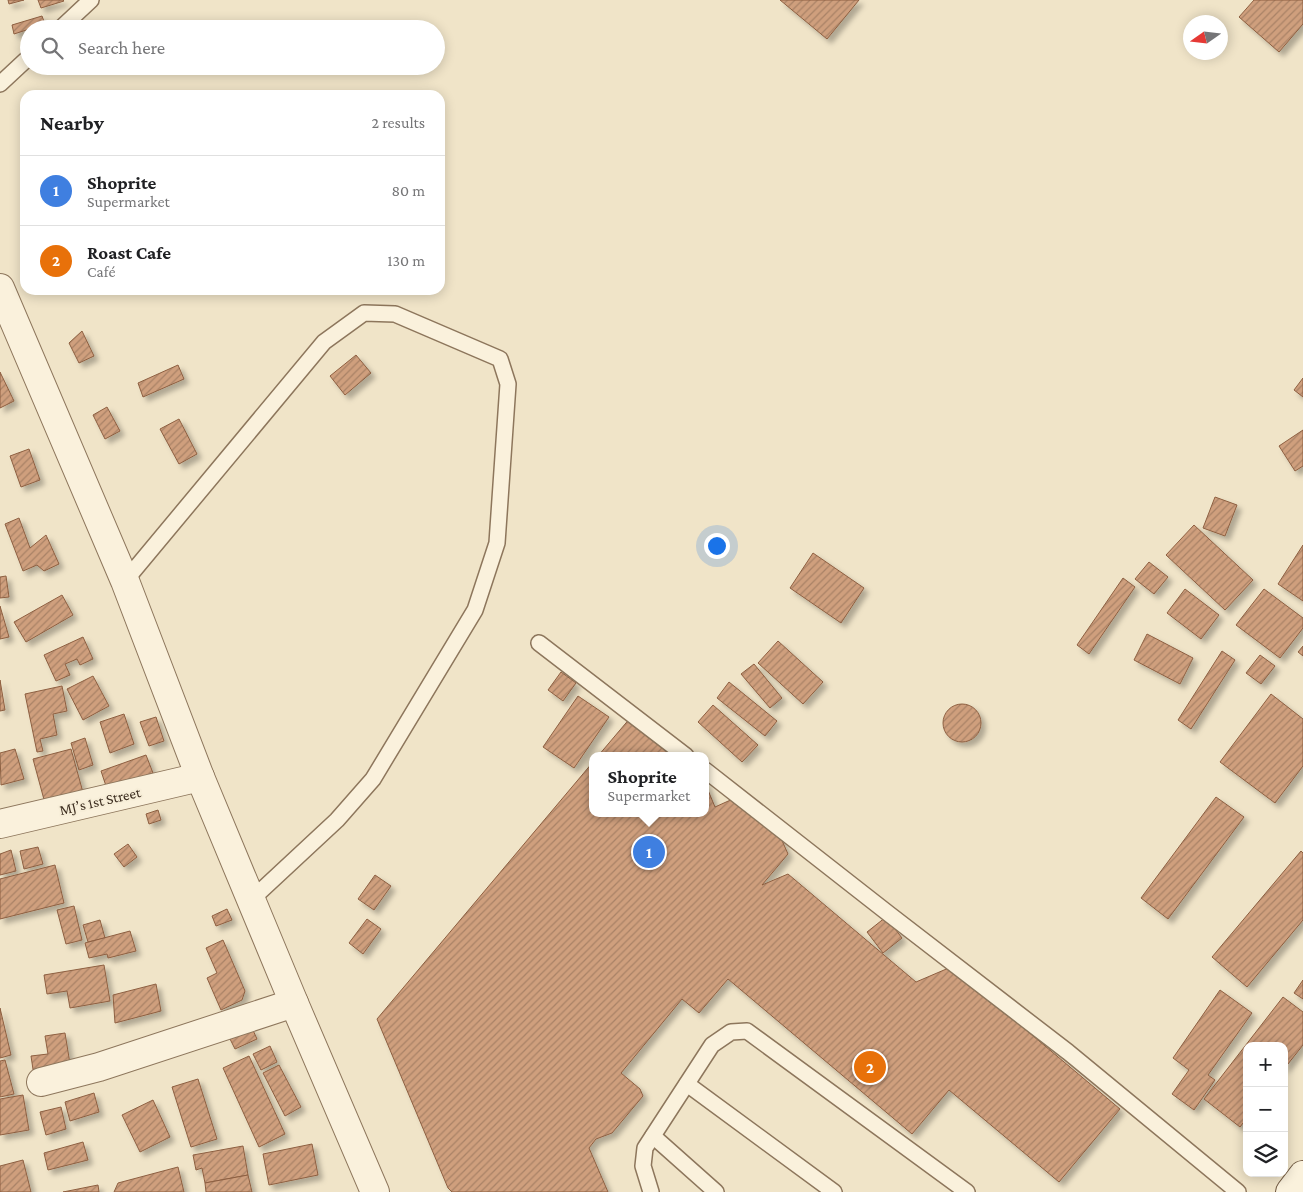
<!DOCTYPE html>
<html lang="en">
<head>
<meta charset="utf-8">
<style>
	:root { --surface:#fff; --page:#f6f6f6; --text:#202124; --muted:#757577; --line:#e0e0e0; --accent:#0b8043 }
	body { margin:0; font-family:"Crimson Pro",serif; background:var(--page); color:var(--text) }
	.controls { position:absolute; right:15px; bottom:15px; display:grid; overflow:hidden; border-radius:10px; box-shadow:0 2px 12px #0003 }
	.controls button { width:45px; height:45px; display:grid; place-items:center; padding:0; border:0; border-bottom:1px solid var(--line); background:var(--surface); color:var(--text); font:25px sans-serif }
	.compass { position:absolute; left:1183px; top:15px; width:45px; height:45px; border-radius:50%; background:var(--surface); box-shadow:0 2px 12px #0003; rotate:256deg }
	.you { position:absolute; left:716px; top:545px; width:18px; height:18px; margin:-12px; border:4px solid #fff; border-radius:50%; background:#1a73e8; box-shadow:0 0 0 8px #1a73e833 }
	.badge { display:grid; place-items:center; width:32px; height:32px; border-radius:50%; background:var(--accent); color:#fff; font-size:16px; font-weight:700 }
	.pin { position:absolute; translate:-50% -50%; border:2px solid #fff; box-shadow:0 1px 5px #0006 }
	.popup { position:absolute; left:589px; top:752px; width:120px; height:65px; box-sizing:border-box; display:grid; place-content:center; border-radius:10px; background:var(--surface); filter:drop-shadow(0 1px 4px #0005); font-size:16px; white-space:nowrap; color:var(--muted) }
	.popup b { font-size:19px; color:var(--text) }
	.popup::after { content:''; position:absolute; left:50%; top:100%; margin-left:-10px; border:10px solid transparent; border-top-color:var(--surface) }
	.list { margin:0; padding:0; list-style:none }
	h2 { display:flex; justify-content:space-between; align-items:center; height:65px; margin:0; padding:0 20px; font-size:21px }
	h2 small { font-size:16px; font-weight:400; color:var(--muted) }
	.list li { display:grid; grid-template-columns:32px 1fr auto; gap:15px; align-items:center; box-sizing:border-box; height:70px; padding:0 20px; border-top:1px solid var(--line) }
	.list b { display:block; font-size:19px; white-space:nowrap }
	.list p { margin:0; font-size:16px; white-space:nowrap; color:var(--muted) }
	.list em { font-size:16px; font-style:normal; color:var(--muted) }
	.icon { flex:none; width:28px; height:28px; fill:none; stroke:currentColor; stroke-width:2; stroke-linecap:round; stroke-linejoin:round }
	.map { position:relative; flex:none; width:1303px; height:1192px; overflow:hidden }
	.search { position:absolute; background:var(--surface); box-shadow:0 2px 12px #0003; left:20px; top:20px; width:425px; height:55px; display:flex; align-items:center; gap:12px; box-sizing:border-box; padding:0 18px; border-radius:28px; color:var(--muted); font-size:19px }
	.panel { position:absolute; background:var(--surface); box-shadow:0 2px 12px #0003; left:20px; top:90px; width:425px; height:205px; border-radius:15px }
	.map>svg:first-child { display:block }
	.building { fill:url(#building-hatch); stroke:#8d5f41; filter:url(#shadow) }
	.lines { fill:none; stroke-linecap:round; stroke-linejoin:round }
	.service-casing { stroke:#8d765c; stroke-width:18 }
	.minor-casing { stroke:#8d765c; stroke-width:30 }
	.tertiary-casing { stroke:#8d765c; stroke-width:30 }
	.secondary-casing { stroke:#6f573f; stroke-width:30 }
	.service { stroke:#faf1dc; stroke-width:15 }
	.minor { stroke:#faf1dc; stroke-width:28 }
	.tertiary { stroke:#faf1dc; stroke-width:28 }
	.secondary { stroke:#faf1dc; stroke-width:28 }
	.labels { text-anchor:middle; stroke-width:4; stroke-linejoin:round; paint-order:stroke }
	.street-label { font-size:15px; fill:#3d2e20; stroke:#f7eed8 }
</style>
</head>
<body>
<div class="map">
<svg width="1303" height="1192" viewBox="0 0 1303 1192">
	<defs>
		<pattern id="building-hatch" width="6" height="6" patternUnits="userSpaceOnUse" patternTransform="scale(1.25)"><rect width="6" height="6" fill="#cf9f7d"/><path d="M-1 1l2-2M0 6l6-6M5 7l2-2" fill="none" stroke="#a98266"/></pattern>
		<filter id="shadow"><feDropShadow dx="4.5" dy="4.5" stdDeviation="2.5" flood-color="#0004"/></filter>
	</defs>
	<rect width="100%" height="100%" fill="#f0e4c8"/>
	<g class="building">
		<polygon points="8,0 24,0 9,4"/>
		<polygon points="38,0 63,0 64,1 41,8"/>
		<polygon points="780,0 859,0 827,39"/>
		<polygon points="1254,0 1303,0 1303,24 1279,52 1239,17"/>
		<polygon points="42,16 45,24 14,34 12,25"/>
		<polygon points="82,331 94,356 79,363 69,343"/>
		<polygon points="356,355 371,373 345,395 330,376"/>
		<polygon points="178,365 184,379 143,397 138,383"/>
		<polygon points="0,372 14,401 0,408"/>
		<polygon points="1303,378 1303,397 1294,390"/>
		<polygon points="107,407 120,431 105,439 93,415"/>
		<polygon points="179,419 197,454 179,464 160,429"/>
		<polygon points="1303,430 1303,466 1295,471 1279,446"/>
		<polygon points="29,449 40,480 21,487 10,456"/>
		<polygon points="1215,497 1237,505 1225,536 1203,528"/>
		<polygon points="19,518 30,548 46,535 59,564 44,571 37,565 23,571 5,524"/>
		<polygon points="1194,525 1253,580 1225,610 1166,555"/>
		<polygon points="1303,545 1303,601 1278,584"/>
		<polygon points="813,553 864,588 841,623 790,588"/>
		<polygon points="1149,562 1168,577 1154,594 1135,579"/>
		<polygon points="6,576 9,597 0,598 0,577"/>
		<polygon points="1123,578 1135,587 1089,654 1077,645"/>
		<polygon points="1185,589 1219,615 1201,639 1167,613"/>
		<polygon points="1264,589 1303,618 1303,628 1280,658 1236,625"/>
		<polygon points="62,595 73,615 26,642 14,622"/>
		<polygon points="0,606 9,637 0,639"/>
		<polygon points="1147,634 1193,658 1180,684 1134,660"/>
		<polygon points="83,637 93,659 80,665 77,659 65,664 70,675 56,681 44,655"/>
		<polygon points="778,641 823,682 803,704 758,663"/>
		<polygon points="1303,646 1303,656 1298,652"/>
		<polygon points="1222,651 1235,660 1191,729 1178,720"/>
		<polygon points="1260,655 1275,666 1261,684 1246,673"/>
		<polygon points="754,664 782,698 770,708 741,674"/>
		<polygon points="561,672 576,683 563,701 548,690"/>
		<polygon points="93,676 109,706 83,720 67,689"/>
		<polygon points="0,680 5,710 0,711"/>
		<polygon points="729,682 777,721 765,736 717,698"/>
		<polygon points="62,686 67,711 53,714 57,735 40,739 43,751 37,752 25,694"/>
		<polygon points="1271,694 1303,719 1303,766 1275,803 1220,762"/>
		<polygon points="578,696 609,717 574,768 543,747"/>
		<circle cx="962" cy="723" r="19"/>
		<polygon points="713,705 758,745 742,762 698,722"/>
		<polygon points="124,714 134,744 110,753 100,722"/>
		<polygon points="156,717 164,741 149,746 140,722"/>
		<polygon points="631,717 677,756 598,756"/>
		<polygon points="85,738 93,765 79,770 71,743"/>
		<polygon points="15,749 24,779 1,785 0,753"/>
		<polygon points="71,749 84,796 46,807 33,759"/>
		<polygon points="146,755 153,773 107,789 101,771"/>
		<polygon points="593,762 593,813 705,813 705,783 715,807 735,798 780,836 788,854 762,885 788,874 916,982 951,967 1120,1109 1059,1182 949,1090 912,1134 728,979 699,1013 682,999 621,1073 640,1089 643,1096 612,1133 596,1139 589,1148 608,1192 452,1192 448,1188 377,1019"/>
		<polygon points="1216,797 1244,817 1168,919 1141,898"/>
		<polygon points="158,810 161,820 149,824 146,814"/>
		<polygon points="128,844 137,857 124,867 114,854"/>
		<polygon points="38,847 43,864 24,869 20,851"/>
		<polygon points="11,850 16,871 0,875 0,854"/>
		<polygon points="1301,851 1303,853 1303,920 1247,987 1212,957"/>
		<polygon points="55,865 64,903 0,919 0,879"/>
		<polygon points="375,875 391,886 374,910 358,899"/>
		<polygon points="74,906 82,940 66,944 57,910"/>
		<polygon points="227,909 232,920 216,926 212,916"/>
		<polygon points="886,917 902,938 883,953 867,932"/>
		<polygon points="367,919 381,929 363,954 349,943"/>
		<polygon points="100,920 105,938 88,942 83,925"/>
		<polygon points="130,931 136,951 108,958 107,954 89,958 85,943"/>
		<polygon points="223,940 245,991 242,1000 221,1010 207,978 217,973 206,948"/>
		<polygon points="104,965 110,1001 70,1008 67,991 47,994 44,975"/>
		<polygon points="1303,980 1303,999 1294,993"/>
		<polygon points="156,984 161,1011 115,1023 113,995"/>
		<polygon points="1220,990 1252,1013 1208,1075 1215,1080 1194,1110 1172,1094 1189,1070 1173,1058"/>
		<polygon points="1283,997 1303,1012 1303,1045 1284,1069 1284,1046 1247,1046 1247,1118 1240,1127 1204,1099"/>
		<polygon points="0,1008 11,1055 0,1058"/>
		<polygon points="252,1028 257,1039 235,1049 229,1037"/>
		<polygon points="65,1033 71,1070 34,1076 31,1056 48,1054 45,1036"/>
		<polygon points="270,1046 277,1062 261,1070 253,1054"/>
		<polygon points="249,1056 285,1134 259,1147 223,1068"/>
		<polygon points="5,1060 14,1094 0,1097 0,1061"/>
		<polygon points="279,1065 301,1107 285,1116 263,1073"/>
		<polygon points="198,1079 217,1139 191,1147 172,1087"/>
		<polygon points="94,1093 99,1112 70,1121 65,1102"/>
		<polygon points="23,1095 29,1130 0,1135 0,1099"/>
		<polygon points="153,1100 170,1137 140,1152 122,1115"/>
		<polygon points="61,1107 66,1129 46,1135 40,1112"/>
		<polygon points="83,1142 88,1160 48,1170 44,1153"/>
		<polygon points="312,1144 318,1175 269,1185 263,1154"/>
		<polygon points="243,1146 248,1175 205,1183 202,1168 196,1170 193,1155"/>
		<polygon points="23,1160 31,1192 0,1192 0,1166"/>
		<polygon points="178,1167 184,1192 114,1192 118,1183"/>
		<polygon points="248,1175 252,1192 206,1192 205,1183"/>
		<polygon points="98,1185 99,1192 63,1192"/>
	</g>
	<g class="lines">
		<defs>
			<g id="service">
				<polyline points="60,29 91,0"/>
				<polyline points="0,84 29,57"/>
				<polyline points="125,581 324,342 364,313 395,314 500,359 508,384 497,543 475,610 373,779 337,820 251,900"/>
				<polyline points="539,643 686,756"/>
				<polyline points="705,770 889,914 1068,1052 1238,1192"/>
				<polyline points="687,1084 834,1192"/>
				<polyline points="653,1136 716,1192"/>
				<polyline points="651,1192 643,1166 645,1148 712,1045 731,1032 747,1031 967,1192"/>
			</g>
			<g id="minor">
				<polyline points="0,824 200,777"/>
				<polyline points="41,1082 99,1067 294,1003"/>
			</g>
			<polyline id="tertiary" points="0,288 125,581 200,777 294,1003 375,1192"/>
			<polyline id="secondary" points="1290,1192 1303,1175"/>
		</defs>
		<use href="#service" class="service-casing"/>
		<use href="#minor" class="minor-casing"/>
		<use href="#tertiary" class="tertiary-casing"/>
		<use href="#secondary" class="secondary-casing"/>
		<use href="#service" class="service"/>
		<use href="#minor" class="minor"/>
		<use href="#tertiary" class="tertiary"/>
		<use href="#secondary" class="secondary"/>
	</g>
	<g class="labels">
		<g class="street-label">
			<text transform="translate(100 801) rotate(-13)" y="5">MJ’s 1st Street</text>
		</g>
	</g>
</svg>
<div class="controls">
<button>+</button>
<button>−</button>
<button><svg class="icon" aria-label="layers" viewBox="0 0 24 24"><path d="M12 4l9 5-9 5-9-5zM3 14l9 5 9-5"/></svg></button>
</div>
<svg class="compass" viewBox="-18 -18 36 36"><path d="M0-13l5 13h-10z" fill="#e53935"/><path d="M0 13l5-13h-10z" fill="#757577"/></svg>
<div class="you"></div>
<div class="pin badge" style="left:649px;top:852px;background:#3f7fe0">1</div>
<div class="popup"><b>Shoprite</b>Supermarket</div>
<div class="pin badge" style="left:870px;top:1067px;background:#e8710a">2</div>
<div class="search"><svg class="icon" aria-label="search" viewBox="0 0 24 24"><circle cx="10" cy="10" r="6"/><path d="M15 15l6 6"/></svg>Search here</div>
<section class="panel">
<h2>Nearby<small>2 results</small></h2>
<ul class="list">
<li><span class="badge" style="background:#3f7fe0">1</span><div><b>Shoprite</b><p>Supermarket</p></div><em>80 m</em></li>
<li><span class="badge" style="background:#e8710a">2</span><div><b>Roast Cafe</b><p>Café</p></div><em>130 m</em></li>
</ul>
</section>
</div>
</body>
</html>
